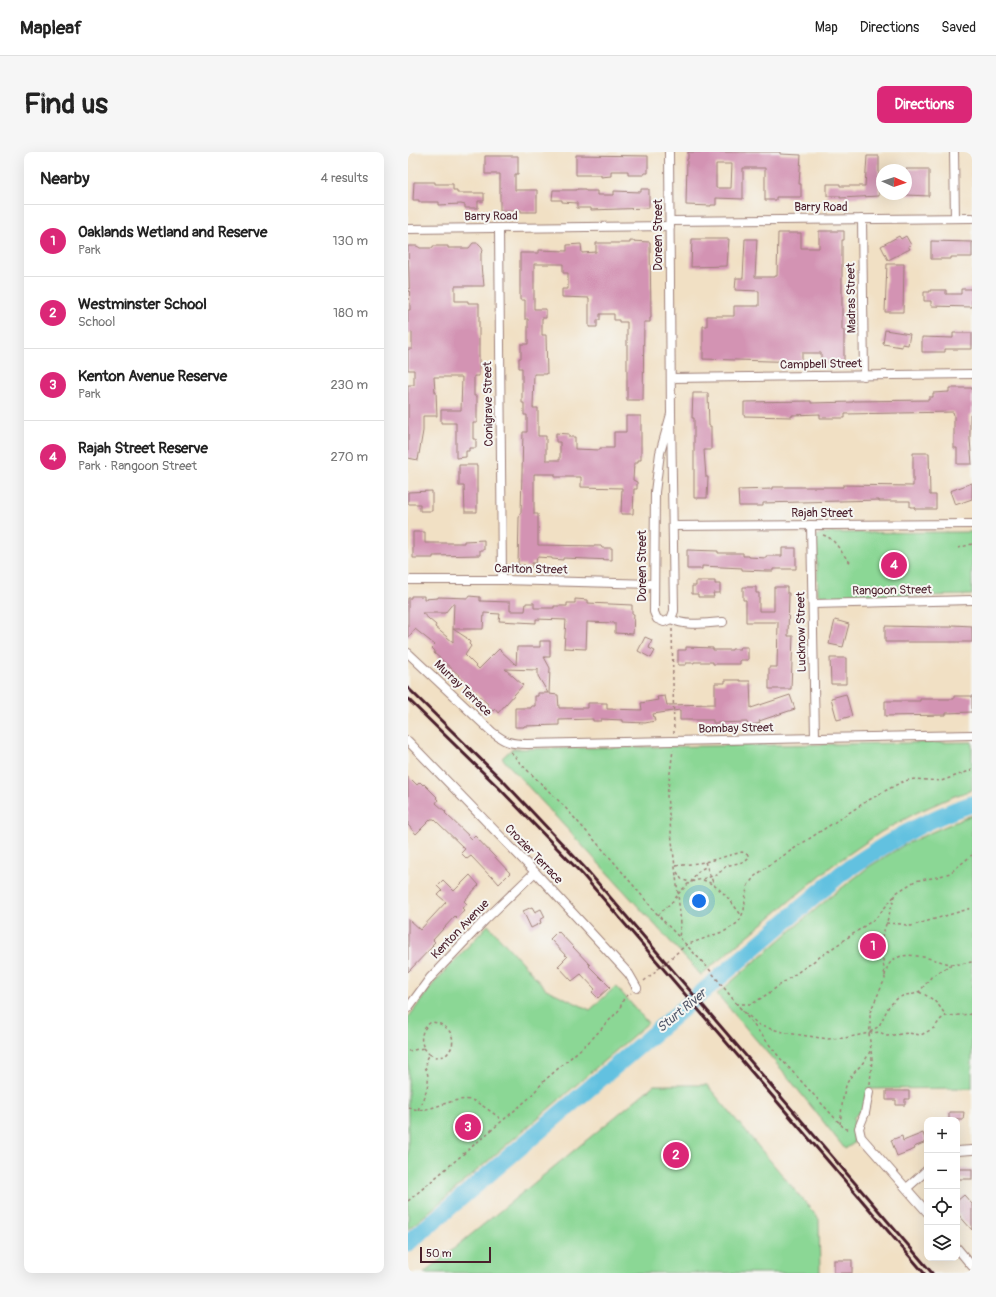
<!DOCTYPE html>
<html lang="en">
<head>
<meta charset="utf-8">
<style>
	:root { --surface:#fff; --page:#f6f6f6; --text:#222; --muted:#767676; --line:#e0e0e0; --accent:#db2777 }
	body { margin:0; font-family:Pangolin,sans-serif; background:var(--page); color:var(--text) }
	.controls { position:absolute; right:12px; bottom:12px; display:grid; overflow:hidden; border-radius:8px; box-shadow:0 4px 16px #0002 }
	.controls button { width:36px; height:36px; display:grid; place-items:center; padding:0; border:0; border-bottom:1px solid var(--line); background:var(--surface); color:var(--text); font:20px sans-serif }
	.compass { position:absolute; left:468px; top:12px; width:36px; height:36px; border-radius:50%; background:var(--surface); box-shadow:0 4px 16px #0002; rotate:93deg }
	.scale { position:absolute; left:12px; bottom:10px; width:71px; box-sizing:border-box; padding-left:4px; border:2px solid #4a1f2b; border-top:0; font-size:11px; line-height:14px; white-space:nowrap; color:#4a1f2b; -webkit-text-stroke:3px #f6f6f2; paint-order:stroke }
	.you { position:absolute; left:291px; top:749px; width:14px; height:14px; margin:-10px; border:3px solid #fff; border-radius:50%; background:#1a73e8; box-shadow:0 0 0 6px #1a73e833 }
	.badge { display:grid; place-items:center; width:26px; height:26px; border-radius:50%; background:var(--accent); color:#fff; font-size:13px; font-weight:700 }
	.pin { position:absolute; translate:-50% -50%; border:2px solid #fff; box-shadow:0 1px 4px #0006 }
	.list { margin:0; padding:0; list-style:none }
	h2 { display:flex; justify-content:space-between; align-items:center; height:52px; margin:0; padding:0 16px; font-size:17px }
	h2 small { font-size:13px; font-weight:400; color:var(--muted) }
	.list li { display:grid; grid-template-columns:26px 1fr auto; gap:12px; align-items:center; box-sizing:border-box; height:72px; padding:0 16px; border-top:1px solid var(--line) }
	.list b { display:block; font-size:15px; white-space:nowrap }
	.list p { margin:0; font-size:13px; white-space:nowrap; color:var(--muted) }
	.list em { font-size:13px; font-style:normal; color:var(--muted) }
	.icon { flex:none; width:22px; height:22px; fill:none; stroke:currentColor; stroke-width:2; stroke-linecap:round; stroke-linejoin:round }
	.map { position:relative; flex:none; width:564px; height:1121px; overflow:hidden; border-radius:8px }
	header { display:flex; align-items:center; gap:24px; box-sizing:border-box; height:56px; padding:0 20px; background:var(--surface); border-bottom:1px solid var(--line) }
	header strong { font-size:19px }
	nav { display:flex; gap:22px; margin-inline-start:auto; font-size:14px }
	.intro { display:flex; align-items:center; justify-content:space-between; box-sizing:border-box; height:96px; padding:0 24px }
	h1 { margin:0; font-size:28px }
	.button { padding:10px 18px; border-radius:8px; background:var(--accent); color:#fff; font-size:14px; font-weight:700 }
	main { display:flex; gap:24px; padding:0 24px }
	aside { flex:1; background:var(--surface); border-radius:8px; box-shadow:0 4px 16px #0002 }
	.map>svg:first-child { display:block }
	.green { fill:#8bd795; stroke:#6a7b60 }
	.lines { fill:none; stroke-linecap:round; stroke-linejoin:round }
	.river { stroke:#62c1e0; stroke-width:17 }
	.building { fill:#d393b3; fill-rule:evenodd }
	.street-casing { stroke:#9e8078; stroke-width:10 }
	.path { stroke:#9e8078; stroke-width:1.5; stroke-dasharray:3 3; stroke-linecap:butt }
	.street { stroke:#fff; stroke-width:8 }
	.rail { stroke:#4a1f2b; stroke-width:3 }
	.labels { text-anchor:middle; stroke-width:4; stroke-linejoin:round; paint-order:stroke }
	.street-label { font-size:12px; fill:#4a1f2b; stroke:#f6f6f2 }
	.water-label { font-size:13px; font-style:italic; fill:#52586a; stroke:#f6f6f2 }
</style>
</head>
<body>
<header>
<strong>Mapleaf</strong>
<nav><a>Map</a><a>Directions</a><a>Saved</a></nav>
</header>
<div class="intro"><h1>Find us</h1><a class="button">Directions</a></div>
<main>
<aside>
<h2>Nearby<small>4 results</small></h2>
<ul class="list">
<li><span class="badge">1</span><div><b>Oaklands Wetland and Reserve</b><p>Park</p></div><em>130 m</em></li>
<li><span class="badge">2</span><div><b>Westminster School</b><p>School</p></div><em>180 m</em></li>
<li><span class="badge">3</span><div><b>Kenton Avenue Reserve</b><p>Park</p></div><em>230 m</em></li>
<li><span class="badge">4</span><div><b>Rajah Street Reserve</b><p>Park · Rangoon Street</p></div><em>270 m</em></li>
</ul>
</aside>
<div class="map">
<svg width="564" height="1121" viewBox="0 0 564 1121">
	<rect width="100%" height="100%" fill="#f6f6f2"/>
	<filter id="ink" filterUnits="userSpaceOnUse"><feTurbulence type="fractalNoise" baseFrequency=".025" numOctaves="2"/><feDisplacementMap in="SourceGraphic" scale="8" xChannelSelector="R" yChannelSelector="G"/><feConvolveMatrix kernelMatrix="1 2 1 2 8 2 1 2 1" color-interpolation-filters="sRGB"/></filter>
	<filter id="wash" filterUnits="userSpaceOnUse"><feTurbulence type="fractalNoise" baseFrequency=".012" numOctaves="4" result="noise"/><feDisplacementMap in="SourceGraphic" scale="16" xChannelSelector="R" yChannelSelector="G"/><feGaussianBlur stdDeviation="0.9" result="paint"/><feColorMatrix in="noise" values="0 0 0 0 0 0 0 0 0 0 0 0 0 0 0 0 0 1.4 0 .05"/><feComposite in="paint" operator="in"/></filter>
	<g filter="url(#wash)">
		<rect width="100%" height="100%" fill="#f1e0c4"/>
		<g class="green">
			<polygon points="564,380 564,443 414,446 410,442 408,384 414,381"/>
			<polygon points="564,590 564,638 544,645 510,660 473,680 425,713 293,823 94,606 104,597"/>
			<polygon points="564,663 564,936 460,937 456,956 446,965 446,991 437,997 379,924 309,842 422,745 462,714 496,693 526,679"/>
			<polygon points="80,773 138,837 182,858 208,834 240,871 0,1078 0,866 26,831"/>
			<polygon points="246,933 299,933 411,1067 412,1121 16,1121"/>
		</g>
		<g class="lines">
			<path class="river" d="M 0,1091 L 434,721 C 474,694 517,667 564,652"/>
		</g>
		<g id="blocks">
			<g class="building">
				<path d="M 280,0 L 372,0 L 372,2 L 393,3 L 391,32 L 393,32 L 393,45 L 368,45 L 368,48 L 357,48 L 357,16 L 335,16 L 335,47 L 308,46 L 308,53 L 303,53 L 303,54 L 278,53 L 279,7 L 280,7 ZM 308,12 L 324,12 L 323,36 L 308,36 Z"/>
				<polygon points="168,3 240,4 240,21 236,21 236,23 220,23 220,19 203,19 203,24 193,25 193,23 168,23"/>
				<polygon points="77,4 110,4 110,22 107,22 107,38 129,38 129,60 113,60 113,58 92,58 92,22 77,22"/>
				<polygon points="459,4 471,4 471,44 432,46 432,44 419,44 419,32 432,32 432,34 457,34"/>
				<polygon points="498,17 521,17 521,44 498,43"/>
				<polygon points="6,30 27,30 27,32 45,32 45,38 49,38 49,41 76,41 76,49 70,49 70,56 57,56 57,53 53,52 31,53 31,50 11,50 11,48 5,48"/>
				<polygon points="169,37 177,37 178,39 189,39 189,43 206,43 206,39 233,40 233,37 241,37 241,56 183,58 183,56 169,56 169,51 154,50 154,48 144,48 145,38 169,38"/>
				<polygon points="411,79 436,79 436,88 434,88 434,178 436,178 436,210 413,210 413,201 394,201 394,210 295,207 295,174 299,174 299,164 326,164 326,154 351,154 351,139 327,138 328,126 335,126 337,87 349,87 347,125 367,125 367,124 369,124 370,81 393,81 393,96 411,96"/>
				<polygon points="491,84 493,87 498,84 503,93 500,94 502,97 480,108 473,94"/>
				<polygon points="284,87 321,87 319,114 283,115"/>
				<polygon points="222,89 242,90 243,166 242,166 242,170 236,170 235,248 219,248 219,170 211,170 211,168 206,168 206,162 192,162 192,168 189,168 189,175 181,175 181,146 154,145 154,137 160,137 160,121 155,121 155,112 126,112 126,157 138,157 138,166 134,166 134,183 138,183 139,222 126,222 125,256 130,256 130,284 138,284 138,308 152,308 152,290 148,290 148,281 161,282 161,285 167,285 167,297 192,298 192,296 206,296 206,280 218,280 218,264 233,264 233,308 230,308 230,311 226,311 225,328 229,330 229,337 226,337 225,362 213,362 214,336 173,335 173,325 147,325 147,322 126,322 126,362 130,362 130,393 193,394 194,396 204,396 204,408 155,406 155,408 144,407 144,406 129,405 128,411 124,411 124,415 117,415 117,413 110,413 111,366 112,361 113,361 115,280 119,280 119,263 116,263 116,251 114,251 114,216 111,216 111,206 113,206 113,192 120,192 120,167 117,167 117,148 112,148 112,101 131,101 131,98 159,99 159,93 173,92 174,101 188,100 188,91 222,91"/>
				<polygon points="523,89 564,90 564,105 543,105 543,107 523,107"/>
				<polygon points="65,91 70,91 74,95 75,99 73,101 73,112 74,124 75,124 76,134 47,134 47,149 60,149 60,151 71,151 71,224 66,224 66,244 69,244 69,271 65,271 65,287 68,287 68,296 61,296 61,299 58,299 58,305 48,306 48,271 33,271 33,258 53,258 54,225 26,225 27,240 28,240 29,264 15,264 15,279 10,308 0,306 0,233 6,233 6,218 0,218 0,197 4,197 4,180 0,181 0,158 2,158 0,94 9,94 12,96 25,96 25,94 40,94 40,96 61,96"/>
				<polygon points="479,112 496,112 495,160 477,160"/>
				<polygon points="553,137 564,137 564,155 523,154 523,149 516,149 516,140 522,140 522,138 538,138 538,142 553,142"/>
				<polygon points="477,178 502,182 500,193 494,192 494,195 475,192"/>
				<polygon points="545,181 564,181 564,197 537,197 537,200 514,200 514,185 545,186"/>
				<polygon points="541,236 564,236 564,262 562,262 562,287 564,312 549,312 549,296 546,296 546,263 545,260 437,262 437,266 412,266 412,262 384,263 384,265 336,264 336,250 403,249 403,251 445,250 445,249 521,248 521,245 525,245 525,241 541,240"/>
				<polygon points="285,241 300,241 301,274 303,274 303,298 296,298 298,325 300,325 299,346 286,346 286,266 284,266"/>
				<polygon points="505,301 521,301 522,343 528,343 528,357 507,357 506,355 502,355 502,349 471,349 471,348 355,351 355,354 331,354 330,338 364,337 364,335 435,335 435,333 505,334"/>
				<polygon points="51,313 69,313 69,360 57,360 56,334 51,334"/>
				<polygon points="564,331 564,347 547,353 542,339"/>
				<polygon points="24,339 24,359 12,359 12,352 0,352 0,340"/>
				<polygon points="5,380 17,380 17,391 56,391 56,389 76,388 76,398 72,398 72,403 25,404 25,406 5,406"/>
				<polygon points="374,396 388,396 388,417 365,417 365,419 358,419 334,418 334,416 294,414 294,417 279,417 279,398 310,399 310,401 335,401 335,404 341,404 341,405 358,406 358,404 374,404"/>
				<polygon points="288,429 307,429 307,432 312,432 312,441 305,441 306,445 290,445 290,442 284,442 284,434 288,434"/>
				<polygon points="335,435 348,435 348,441 351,441 351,459 366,459 366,435 379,435 379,441 381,441 380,484 385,484 383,537 361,537 361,515 369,515 370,470 338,470 338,448 335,448"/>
				<polygon points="3,444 16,444 16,447 30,446 30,445 61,446 61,444 72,445 72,449 102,450 102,459 117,459 118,451 126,451 126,456 146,456 146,454 159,454 159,451 167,451 167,447 180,448 180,451 224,453 224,462 226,462 225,482 207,481 207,471 179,470 178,497 156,496 158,468 128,467 128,471 91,469 92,462 76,461 75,477 45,477 46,450 37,461 14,461 28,473 27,475 45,490 45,477 59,486 59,487 62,490 61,492 63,494 57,503 71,517 91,497 108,513 109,495 132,495 132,489 142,489 142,505 136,505 142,516 141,542 150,543 151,556 180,556 180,551 199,551 199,557 234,558 233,551 250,548 249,545 257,544 259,553 307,552 307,531 317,531 317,528 332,528 332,529 342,529 343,556 382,543 387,557 351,569 352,571 340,574 339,570 305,571 305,568 272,568 272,558 245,562 247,569 237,571 215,570 215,568 193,567 193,569 185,569 185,567 151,568 151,573 116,574 116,575 107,575 107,556 123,556 123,554 127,554 127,544 130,544 130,541 140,541 130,524 130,516 129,518 97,517 115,533 90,561 87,557 85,559 79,554 80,552 50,524 51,523 26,501 27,499 24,496 27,493 7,477 0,486 0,446 3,446"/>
				<polygon points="427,468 441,472 435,495 421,492"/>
				<polygon points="544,473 564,474 564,490 477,490 477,474 526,475 544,475"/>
				<polygon points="237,485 244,488 241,496 247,499 243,506 230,499"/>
				<polygon points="278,495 305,496 305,498 324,498 324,497 332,497 332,495 340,495 340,508 332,508 332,512 305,512 305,510 286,510 286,511 278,511 278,513 270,513 270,498 278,498"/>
				<polygon points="422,506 438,506 438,532 423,532"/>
				<polygon points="438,542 444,564 429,568 423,546"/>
				<polygon points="546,544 564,544 564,560 538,561 538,563 477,564 477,549 512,549 512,547 546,547"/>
				<polygon points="0,624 9,633 12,630 15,633 16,632 29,645 28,646 30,648 28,651 38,660 37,661 64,687 67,684 102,721 91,732 84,724 83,725 63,704 59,707 53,701 57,697 26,667 23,667 8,682 0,673"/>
				<polygon points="62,723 71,733 56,749 59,752 54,756 56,758 49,766 47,764 25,788 27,790 24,793 25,794 0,820 0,767 12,778 38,750 30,743 34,739 29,734 35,728 46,739"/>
				<polygon points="124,755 127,760 133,757 137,765 132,768 133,771 123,776 115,759"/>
				<polygon points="150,779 182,813 181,814 202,835 190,846 184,840 187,837 173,822 164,829 150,814 159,805 142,787"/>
				<polygon points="478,939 501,939 501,947 497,947 497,953 488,953 488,948 478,948"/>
				<polygon points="541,960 556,960 555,968 541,968"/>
				<polygon points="515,981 518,990 506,995 507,997 489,1004 483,988 494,984 495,989"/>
				<rect x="549" y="1017" width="15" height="10"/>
				<polygon points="556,1043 564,1052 564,1078 549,1061 549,1049"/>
				<rect x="426" y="1108" width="18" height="13"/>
			</g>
		</g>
	</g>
	<g filter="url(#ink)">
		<use href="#blocks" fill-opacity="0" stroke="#9e8078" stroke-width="1"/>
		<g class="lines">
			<defs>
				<g id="street">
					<polyline points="261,0 263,262 266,459 263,467 256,470 249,467 246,460 247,340 252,301 263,262"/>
					<polyline points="546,0 547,66"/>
					<polyline points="454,67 456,224"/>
					<polyline points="262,69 564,66"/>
					<polyline points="91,76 94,428"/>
					<polyline points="0,77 262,74"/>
					<polyline points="263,226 564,222"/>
					<polyline points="403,373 407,586"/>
					<polyline points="265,374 564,372"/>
					<polyline points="0,428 94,428 246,432"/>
					<polyline points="405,452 564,448"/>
					<path d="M 263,467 C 279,475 298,471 315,470"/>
					<path d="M 0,501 L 84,580 C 97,590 102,592 119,592 L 564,583"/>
					<polyline points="0,589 127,720 221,822 229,836"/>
					<polyline points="0,856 22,826 77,768 127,720"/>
					<polyline points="461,940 457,961 451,976 453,985 519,1060"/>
					<polyline points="549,999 564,998"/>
					<polyline points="499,1036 519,1018"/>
					<polyline points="549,1096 564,1114"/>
				</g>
			</defs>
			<use href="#street" class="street-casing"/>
			<g class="path">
				<path d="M 415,383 C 428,386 434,404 444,412"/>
				<polyline points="550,396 564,392"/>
				<polyline points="264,477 266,581"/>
				<polyline points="103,600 112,611 153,651 205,709 250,763 301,817 372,906 436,976 443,978"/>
				<polyline points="297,710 306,733"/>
				<polyline points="268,714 297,710 334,700 340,703 340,707 338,709 318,714 309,723 286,729 281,731 270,742 273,772 271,785"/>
				<path d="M 269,720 L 274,728 L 283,730 C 287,723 290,718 298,715"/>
				<path d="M 295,728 C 313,734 323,750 334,764"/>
				<polyline points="250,763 267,747 270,742 259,644 265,598"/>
				<polyline points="478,771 493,772 503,774 564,756"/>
				<path d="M 477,824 C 482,790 521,807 542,812 C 549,813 557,811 564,810"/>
				<polyline points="236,829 278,793 317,779 328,772 332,768 336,758 338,741 340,733 347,724 364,711 459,649 486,634 496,629 507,627 533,629 564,618"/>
				<path d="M 511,840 C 525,846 530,851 538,864"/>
				<polyline points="328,852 344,852 358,843 383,825 468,766 488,742"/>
				<polyline points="332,856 352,874 379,881 420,887 437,886 461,881 472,880 479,884 500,881 513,883 526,876 533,867 538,864 564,862"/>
				<polyline points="462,880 471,874 481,854 490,846 497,843 506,842 512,839 524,824 544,812"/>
				<polyline points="16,896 21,902"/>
				<path d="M 0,899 L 16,896 C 11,886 14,877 23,870 C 42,871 53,890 37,904 L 28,905 L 21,902 L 18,907 L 19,910 L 17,915 C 25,930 16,944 10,958"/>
				<polyline points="462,932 464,907 461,881 462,876 462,860 477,827 473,788 488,741 507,729 529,725 542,721 564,703"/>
				<path d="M 0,955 C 19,965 41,944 63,948 C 69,949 88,963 94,968"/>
				<path d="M 432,972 C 434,959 434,937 442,926 C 448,917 458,910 462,899"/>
				<polyline points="0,1049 120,947 137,928 183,888 211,858 216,846 223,841"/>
			</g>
			<use href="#street" class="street"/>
			<g class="rail">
				<polyline points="0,536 97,631 177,716 524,1121"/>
				<polyline points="0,547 91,636 174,722 516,1121"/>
			</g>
		</g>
	</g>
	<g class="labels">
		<g class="street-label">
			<text x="413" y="59">Barry Road</text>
			<text transform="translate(83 64) rotate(-1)" y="4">Barry Road</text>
			<text transform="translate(250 83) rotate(-90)" y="4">Doreen Street</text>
			<text transform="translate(443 146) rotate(-91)" y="4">Madras Street</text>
			<text transform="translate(413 212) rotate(-1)" y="4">Campbell Street</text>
			<text transform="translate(80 252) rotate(-91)" y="4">Conigrave Street</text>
			<text x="414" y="365">Rajah Street</text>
			<text transform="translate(234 414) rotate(-90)" y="4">Doreen Street</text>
			<text transform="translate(123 417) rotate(1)" y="4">Carlton Street</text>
			<text transform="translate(484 438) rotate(-1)" y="4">Rangoon Street</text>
			<text transform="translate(393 480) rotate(-91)" y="4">Lucknow Street</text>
			<text transform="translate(55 536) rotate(44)" y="4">Murray Terrace</text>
			<text transform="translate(328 576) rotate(-1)" y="4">Bombay Street</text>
			<text transform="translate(126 702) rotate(46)" y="4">Crozier Terrace</text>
			<text transform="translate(52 777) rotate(-46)" y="4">Kenton Avenue</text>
		</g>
		<g class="water-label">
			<text transform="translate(273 858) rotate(-40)" y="5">Sturt River</text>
		</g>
	</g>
</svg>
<div class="controls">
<button>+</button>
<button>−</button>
<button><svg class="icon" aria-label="locate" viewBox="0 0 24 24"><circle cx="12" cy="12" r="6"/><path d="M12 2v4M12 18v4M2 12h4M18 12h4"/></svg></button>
<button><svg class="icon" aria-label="layers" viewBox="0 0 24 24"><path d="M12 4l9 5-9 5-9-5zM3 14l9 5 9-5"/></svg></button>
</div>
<svg class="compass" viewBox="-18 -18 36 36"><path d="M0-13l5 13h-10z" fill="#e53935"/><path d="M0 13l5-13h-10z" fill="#767676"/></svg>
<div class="scale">50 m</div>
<div class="you"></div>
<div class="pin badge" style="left:465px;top:794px">1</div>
<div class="pin badge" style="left:268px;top:1003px">2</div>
<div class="pin badge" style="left:60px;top:975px">3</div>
<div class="pin badge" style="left:486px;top:413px">4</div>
</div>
</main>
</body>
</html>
